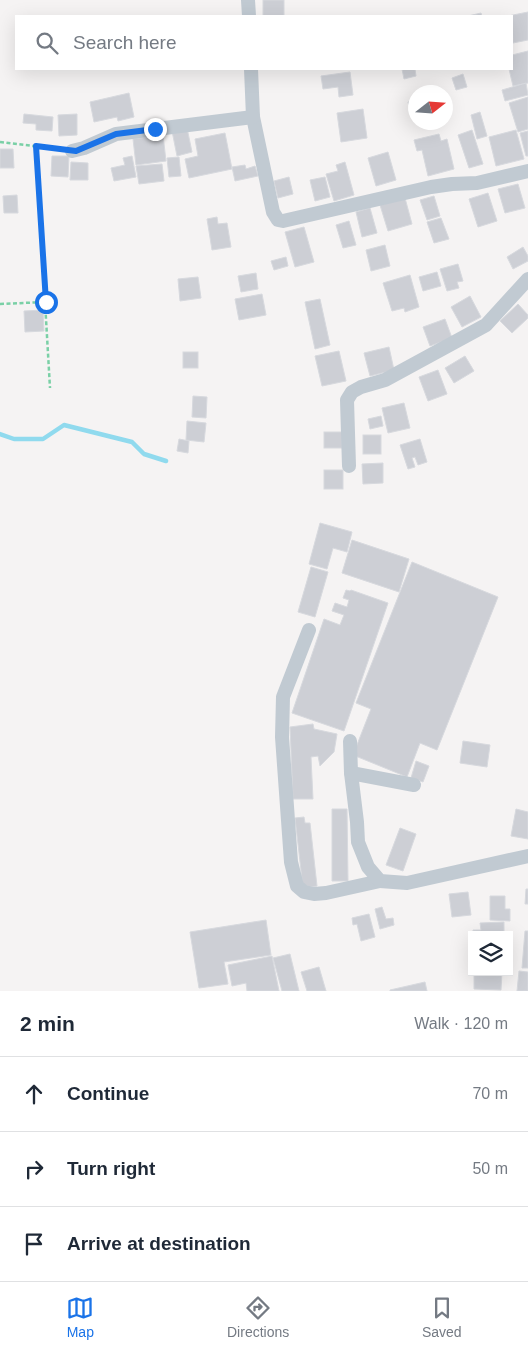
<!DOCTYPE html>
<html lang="en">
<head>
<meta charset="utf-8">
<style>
	:root { --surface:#fff; --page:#f2f2f3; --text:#1f2937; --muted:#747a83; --line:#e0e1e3; --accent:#1a73e8 }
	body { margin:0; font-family:Arial,sans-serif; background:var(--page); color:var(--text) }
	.controls { position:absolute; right:15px; bottom:15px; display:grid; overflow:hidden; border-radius:0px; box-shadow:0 5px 20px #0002 }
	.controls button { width:45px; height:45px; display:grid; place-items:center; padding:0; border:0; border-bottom:1px solid var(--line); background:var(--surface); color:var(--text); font:25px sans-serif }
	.compass { position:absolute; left:408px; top:85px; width:45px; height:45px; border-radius:50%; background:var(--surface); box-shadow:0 5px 20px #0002; rotate:73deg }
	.stop { position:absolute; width:15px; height:15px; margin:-11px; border:4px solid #1a73e8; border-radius:50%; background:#fff }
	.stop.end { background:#1a73e8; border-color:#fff; box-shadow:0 1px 5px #0008 }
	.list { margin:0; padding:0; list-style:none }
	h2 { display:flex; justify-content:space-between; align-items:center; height:65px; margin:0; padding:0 20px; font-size:21px }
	h2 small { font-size:16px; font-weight:400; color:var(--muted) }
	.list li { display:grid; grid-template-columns:32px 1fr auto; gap:15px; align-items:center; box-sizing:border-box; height:75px; padding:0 20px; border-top:1px solid var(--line) }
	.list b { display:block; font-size:19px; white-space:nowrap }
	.list em { font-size:16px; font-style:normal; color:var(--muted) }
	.icon { flex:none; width:28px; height:28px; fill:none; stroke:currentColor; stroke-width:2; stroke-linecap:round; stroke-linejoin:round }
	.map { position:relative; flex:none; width:528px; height:991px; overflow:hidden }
	.search { position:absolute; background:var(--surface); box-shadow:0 5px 20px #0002; left:15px; right:15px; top:15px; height:55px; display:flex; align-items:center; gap:12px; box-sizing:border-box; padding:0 18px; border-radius:0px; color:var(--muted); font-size:19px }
	.sheet { height:290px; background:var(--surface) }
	nav { display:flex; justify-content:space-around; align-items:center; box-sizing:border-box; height:70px; border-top:1px solid var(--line); background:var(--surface); font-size:14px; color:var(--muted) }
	nav a { display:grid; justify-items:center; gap:2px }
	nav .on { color:var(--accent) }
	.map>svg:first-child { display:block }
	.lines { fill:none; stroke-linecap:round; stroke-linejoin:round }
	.stream { stroke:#90daee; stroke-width:4.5 }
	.building { fill:#cdcfd5; stroke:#d7d9de }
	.path { stroke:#7ad0a6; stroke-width:2.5; stroke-dasharray:4 2.5; stroke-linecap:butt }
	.minor { stroke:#c1cad2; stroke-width:14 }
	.route { stroke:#1a73e8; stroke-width:6 }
</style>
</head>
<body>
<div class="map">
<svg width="528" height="991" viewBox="0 0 528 991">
	<rect width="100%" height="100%" fill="#f5f3f3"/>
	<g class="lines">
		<polyline class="stream" points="0,434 14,439 43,439 64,425 132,442 144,454 166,461"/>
	</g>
	<g class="building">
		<rect x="263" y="0" width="21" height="16"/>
		<polygon points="528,12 528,40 513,43 512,16 508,16"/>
		<polygon points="481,13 482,16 468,16"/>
		<polygon points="528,51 528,83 513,86 509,69 512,69 512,55"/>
		<polygon points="402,69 415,69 416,76 404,79"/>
		<polygon points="350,72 353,95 339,97 338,87 323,89 321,76"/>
		<polygon points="463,74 467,87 456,90 452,78"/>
		<polygon points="526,83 528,95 505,101 502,90"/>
		<polygon points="129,93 134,117 118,121 117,117 94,122 90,102"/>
		<polygon points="528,97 528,129 518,132 509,103"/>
		<polygon points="416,100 416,118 412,119 408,102"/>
		<polygon points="363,109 367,138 341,142 337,113"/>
		<polygon points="480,112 487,136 477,139 471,115"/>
		<polygon points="24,114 53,117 52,131 36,130 36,124 23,123"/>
		<polygon points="77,114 77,135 59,136 58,115"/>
		<polygon points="187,128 192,152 177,156 172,131"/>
		<polygon points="472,130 483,164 469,168 458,135"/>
		<polygon points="516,130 524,159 496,166 489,137"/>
		<polygon points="528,131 528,156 526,156 520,133"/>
		<polygon points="225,133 232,169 189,178 185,159 198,156 195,139"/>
		<polygon points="439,134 441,141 447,139 454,169 428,176 422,150 417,151 414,140"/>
		<polygon points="163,135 166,161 136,165 133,139"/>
		<polygon points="0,149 13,149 14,168 0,168"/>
		<polygon points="388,152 396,180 376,186 368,158"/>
		<polygon points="52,156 69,156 68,177 51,176"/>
		<polygon points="132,156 136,177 114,181 111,168 125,165 123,158"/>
		<polygon points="179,157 181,176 169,177 167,158"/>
		<polygon points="71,162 88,163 88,180 70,180"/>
		<polygon points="345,162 354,195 334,201 326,174 338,171 336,165"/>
		<polygon points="162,164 164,181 139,184 136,166"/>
		<polygon points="245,165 246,169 255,166 258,176 235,181 232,167"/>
		<polygon points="289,177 293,194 278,198 274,181"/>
		<polygon points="325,177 330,197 315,201 310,180"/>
		<polygon points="518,184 525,208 505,213 498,189"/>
		<polygon points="488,193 497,221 478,227 469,199"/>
		<polygon points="17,195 18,213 4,213 3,196"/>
		<polygon points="434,196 440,216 427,220 420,200"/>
		<polygon points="405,198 412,224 388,231 380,205"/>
		<polygon points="370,208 377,233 362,237 356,212"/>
		<polygon points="217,217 218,224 227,223 231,247 212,250 207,219"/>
		<polygon points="441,218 449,239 434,243 427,222"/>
		<polygon points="349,221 356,245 343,248 336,225"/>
		<polygon points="304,227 314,262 295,267 285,232"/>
		<polygon points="385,245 390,266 371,271 366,250"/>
		<polygon points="523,247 528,256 528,261 513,269 507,257"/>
		<polygon points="286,257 288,266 274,270 271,261"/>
		<polygon points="458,264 463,281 457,282 459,288 447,291 440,269"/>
		<polygon points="437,272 441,286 423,291 419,277"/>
		<polygon points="256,273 258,289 241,292 238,276"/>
		<polygon points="410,275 419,307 405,312 404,308 392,311 383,283"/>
		<polygon points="198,277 201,298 180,301 178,279"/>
		<polygon points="262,294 266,315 239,320 235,299"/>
		<polygon points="470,296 481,317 462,327 451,307"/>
		<polygon points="320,299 330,345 315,349 305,302"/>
		<polygon points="518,304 528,315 528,318 512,333 500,321"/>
		<polygon points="43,310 44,331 25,332 24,311"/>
		<polygon points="445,319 452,338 430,346 423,327"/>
		<polygon points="389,347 394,370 370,376 364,353"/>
		<polygon points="339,351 346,381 322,386 315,356"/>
		<rect x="183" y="352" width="15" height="16"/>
		<polygon points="465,356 474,371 454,383 445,368"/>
		<polygon points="438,370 447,394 428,401 419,377"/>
		<polygon points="193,396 207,397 206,418 192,417"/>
		<polygon points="404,403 410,428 388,433 382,408"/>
		<polygon points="381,416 383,426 370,429 368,419"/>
		<polygon points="187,421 206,423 204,442 186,440"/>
		<rect x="324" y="432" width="18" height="16"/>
		<rect x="363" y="435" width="18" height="19"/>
		<polygon points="179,439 189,441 188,453 177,451"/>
		<polygon points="420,439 427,462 418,465 415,457 412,458 415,467 408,469 400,445"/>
		<polygon points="383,463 383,483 363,484 362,464"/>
		<rect x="324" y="470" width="19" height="19"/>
		<polygon points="320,523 352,532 347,552 333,548 327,569 309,564"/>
		<polygon points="352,540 409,559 399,592 342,573"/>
		<polygon points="412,562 498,597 437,750 420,743 407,777 353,755 371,709 356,703"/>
		<polygon points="311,567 328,572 315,617 298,612"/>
		<polygon points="346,590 350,591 351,590 388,603 344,731 292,713 324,619 340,625 344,615 332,611 335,603 347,607 349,600 343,598"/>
		<polygon points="313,724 314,729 337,734 334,752 320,766 318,756 311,757 313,799 293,799 290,727"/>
		<polygon points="463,741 490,745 487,767 460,763"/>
		<polygon points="416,761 429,766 423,782 411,778"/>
		<polygon points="332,809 347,809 348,881 332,881"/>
		<polygon points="516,809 528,812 528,839 511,836"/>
		<polygon points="304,817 305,823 310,823 317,886 303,888 295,818"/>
		<polygon points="400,828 416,834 403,871 386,865"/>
		<polygon points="526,889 528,889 528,904 525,904"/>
		<polygon points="468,892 471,915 452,917 449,894"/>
		<polygon points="490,896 505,896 505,909 510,909 510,921 490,920"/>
		<polygon points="382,907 386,919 393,918 394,925 380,929 375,909"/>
		<polygon points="369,914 375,937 361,941 357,924 353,925 352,918"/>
		<polygon points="266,920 271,955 224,962 228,984 199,988 190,932"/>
		<polygon points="504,922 504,935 473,935 473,930 481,930 480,923"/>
		<polygon points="525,931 528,931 528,968 522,968"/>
		<polygon points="290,954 299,991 282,991 273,958"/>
		<polygon points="272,956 279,991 247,991 246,983 232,986 228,965"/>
		<polygon points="319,967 326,991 307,991 301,972"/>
		<polygon points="519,971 528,972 528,991 517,991"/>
		<polygon points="474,972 502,972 501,990 474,989"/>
		<polygon points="425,982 427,991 390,991 390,990"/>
	</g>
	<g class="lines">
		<g class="path">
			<polyline points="0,142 58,149"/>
			<polyline points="36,146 50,388"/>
			<polyline points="0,304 46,302"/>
		</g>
		<g class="minor">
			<polyline points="248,0 249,16"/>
			<polyline points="251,69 253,117 273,212 278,220 283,221 431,187 452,184 477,183 528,171"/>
			<polyline points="72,151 84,148 116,134 253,117"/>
			<polyline points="349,466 347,400 352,392 361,387 385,380 486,325 528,279"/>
			<polyline points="309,630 283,697 282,737 291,862 297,886 304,892 314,894 326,893 380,881"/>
			<polyline points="350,741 351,773 357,822 358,842 368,867 380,881 407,883 528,856"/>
			<polyline points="351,773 414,785"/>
		</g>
	</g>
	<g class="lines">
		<polyline class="route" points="46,302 36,146 76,151 116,134 155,129"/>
	</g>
</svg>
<div class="controls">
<button><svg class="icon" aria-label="layers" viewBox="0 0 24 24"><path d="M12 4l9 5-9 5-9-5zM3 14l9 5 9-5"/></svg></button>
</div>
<svg class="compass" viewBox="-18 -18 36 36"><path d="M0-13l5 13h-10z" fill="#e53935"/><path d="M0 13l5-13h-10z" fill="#747a83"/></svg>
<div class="stop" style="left:46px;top:302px"></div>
<div class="stop end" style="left:155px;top:129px"></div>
<div class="search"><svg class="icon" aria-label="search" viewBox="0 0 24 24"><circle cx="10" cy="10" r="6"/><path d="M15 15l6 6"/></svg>Search here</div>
</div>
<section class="sheet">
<h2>2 min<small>Walk · 120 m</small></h2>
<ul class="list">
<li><svg class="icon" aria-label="ahead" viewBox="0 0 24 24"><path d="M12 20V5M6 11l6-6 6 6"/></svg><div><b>Continue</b></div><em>70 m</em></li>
<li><svg class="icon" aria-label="right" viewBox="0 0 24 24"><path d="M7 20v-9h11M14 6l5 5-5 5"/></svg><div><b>Turn right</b></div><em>50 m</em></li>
<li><svg class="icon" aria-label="arrive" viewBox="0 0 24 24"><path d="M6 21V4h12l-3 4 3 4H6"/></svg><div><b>Arrive at destination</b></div></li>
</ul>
</section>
<nav>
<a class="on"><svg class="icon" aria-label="map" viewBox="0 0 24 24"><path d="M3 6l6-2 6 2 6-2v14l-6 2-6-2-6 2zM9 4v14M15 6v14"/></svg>Map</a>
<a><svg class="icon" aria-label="directions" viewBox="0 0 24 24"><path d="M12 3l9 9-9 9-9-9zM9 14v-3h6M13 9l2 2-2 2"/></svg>Directions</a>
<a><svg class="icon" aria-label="saved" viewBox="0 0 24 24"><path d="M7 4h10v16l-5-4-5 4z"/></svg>Saved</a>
</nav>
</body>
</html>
